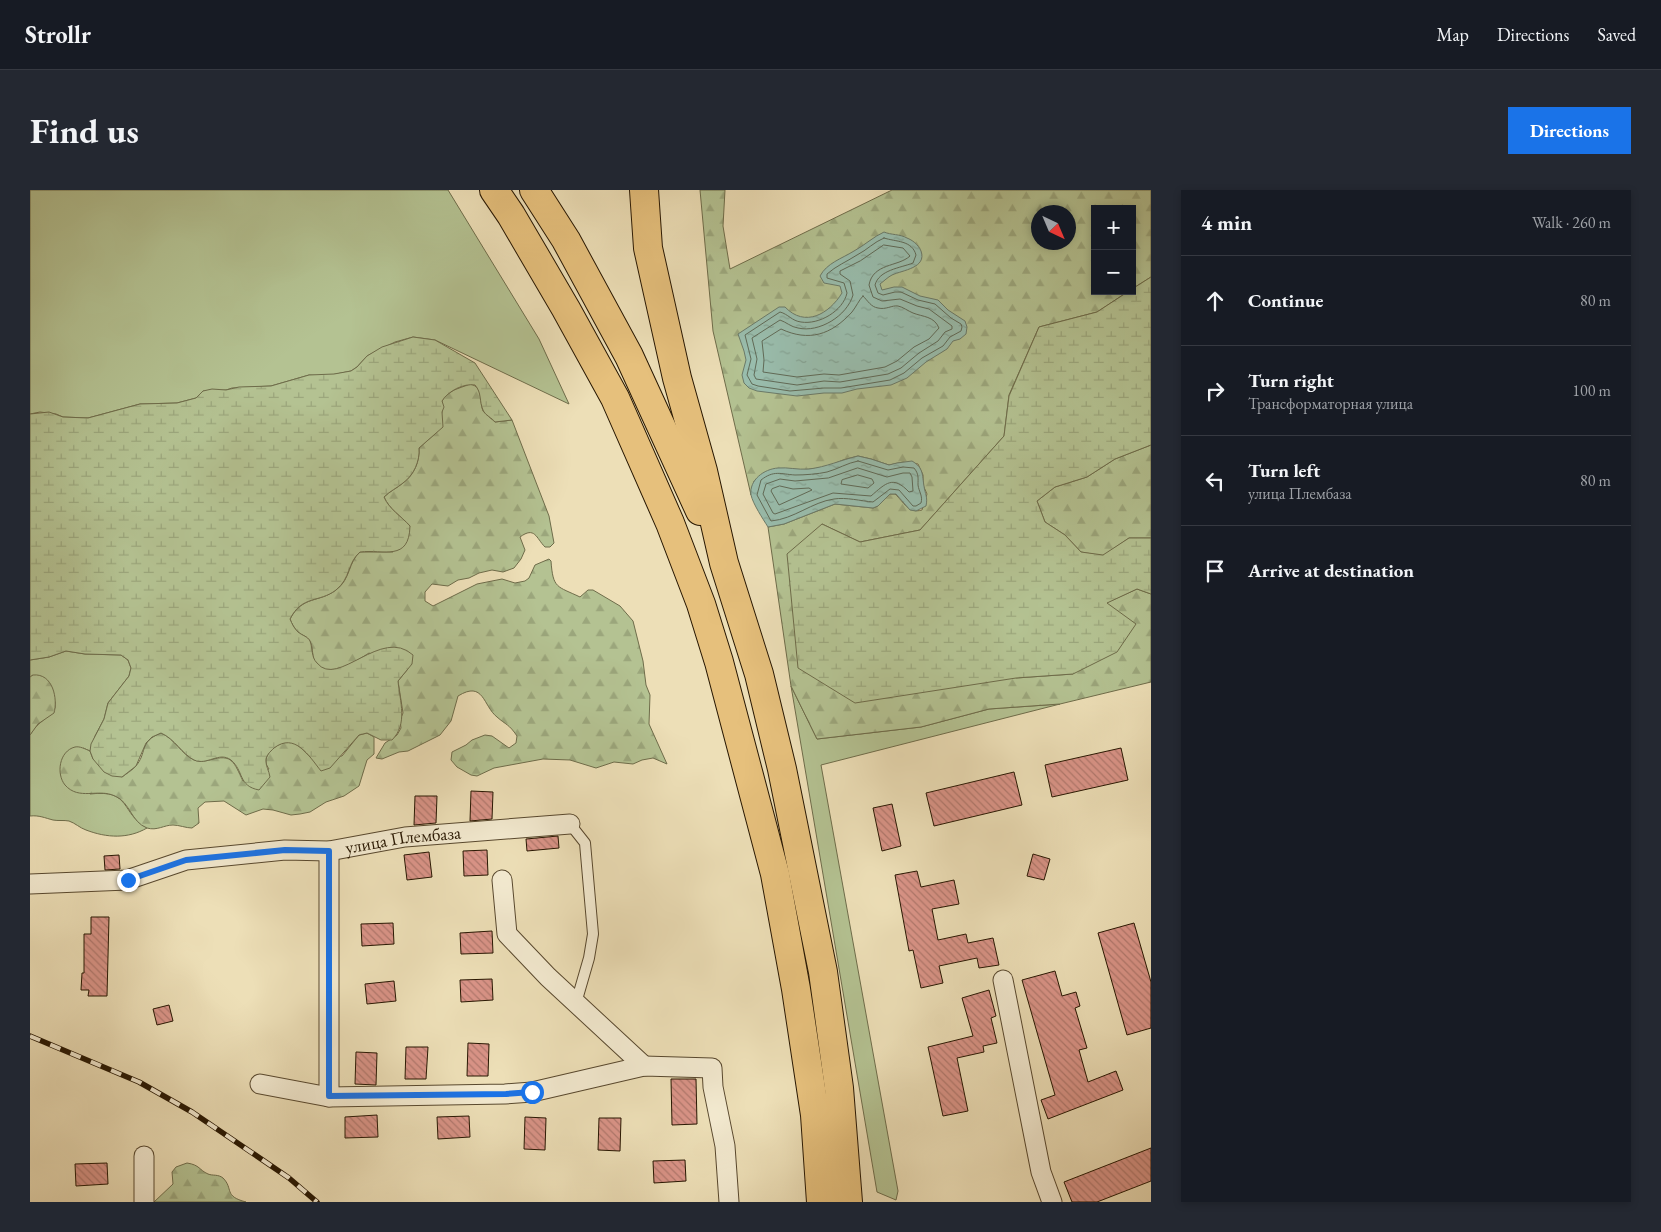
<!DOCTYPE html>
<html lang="en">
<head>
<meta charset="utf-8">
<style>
	:root { --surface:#171b24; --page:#242831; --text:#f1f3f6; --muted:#9ea1a6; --line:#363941; --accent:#1a73e8 }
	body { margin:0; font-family:"EB Garamond",serif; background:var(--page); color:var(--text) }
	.controls { position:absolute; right:15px; top:15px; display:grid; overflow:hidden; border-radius:0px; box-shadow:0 2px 8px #0003 }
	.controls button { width:45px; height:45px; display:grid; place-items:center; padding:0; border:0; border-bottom:1px solid var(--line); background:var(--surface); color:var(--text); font:25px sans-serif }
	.compass { position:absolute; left:1001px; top:15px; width:45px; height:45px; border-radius:50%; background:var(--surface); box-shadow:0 2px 8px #0003; rotate:136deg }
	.stop { position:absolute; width:15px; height:15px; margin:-11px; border:4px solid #1a73e8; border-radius:50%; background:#fff }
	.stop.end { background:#1a73e8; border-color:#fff; box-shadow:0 1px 5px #0008 }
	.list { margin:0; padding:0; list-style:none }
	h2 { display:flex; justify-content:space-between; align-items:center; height:65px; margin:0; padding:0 20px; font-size:21px }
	h2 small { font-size:16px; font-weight:400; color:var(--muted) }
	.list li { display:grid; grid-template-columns:32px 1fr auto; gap:15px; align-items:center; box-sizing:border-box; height:90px; padding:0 20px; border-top:1px solid var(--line) }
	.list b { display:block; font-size:19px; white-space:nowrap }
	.list p { margin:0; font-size:16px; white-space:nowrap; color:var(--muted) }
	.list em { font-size:16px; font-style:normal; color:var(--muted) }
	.icon { flex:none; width:28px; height:28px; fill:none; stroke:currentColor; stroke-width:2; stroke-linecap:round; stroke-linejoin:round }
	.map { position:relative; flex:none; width:1121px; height:1012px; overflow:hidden; border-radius:0px }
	header { display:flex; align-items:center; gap:30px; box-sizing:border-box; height:70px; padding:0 25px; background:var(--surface); border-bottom:1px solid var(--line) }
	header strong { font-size:24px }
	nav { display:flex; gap:28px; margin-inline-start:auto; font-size:18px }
	.intro { display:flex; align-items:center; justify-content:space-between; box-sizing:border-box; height:120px; padding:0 30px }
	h1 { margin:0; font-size:35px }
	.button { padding:12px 22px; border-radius:0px; background:var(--accent); color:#fff; font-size:18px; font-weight:700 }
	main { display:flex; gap:30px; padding:0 30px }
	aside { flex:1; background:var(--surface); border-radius:0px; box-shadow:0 2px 8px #0003 }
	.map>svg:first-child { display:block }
	.green { fill:#b4c292; stroke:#6e6c4a }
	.forest { fill:url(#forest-firs); stroke:#6e6c4a; fill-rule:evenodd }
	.wetland { fill:url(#wetland-marsh); stroke:#6e6c4a }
	.water { fill:url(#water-ripples); stroke:#6b7a68 }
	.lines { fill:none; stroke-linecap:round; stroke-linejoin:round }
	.shore { stroke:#606a57; stroke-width:1 }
	.building { fill:url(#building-back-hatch); stroke:#271601 }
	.lane-casing { stroke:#58482e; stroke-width:12 }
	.street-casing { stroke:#58482e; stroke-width:21 }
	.primary-casing { stroke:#271601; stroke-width:30 }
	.lane { stroke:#f3ead0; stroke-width:10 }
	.street { stroke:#f3ead0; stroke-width:19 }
	.primary { stroke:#e6c07c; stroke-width:28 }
	.rail-casing { stroke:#271601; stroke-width:5.5 }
	.rail { stroke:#f3ead0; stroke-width:4; stroke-dasharray:11; stroke-linecap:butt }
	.route { stroke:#1a73e8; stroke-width:6 }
	.labels { text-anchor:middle; stroke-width:4; stroke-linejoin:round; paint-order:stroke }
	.street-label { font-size:18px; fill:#271601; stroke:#f3ead0 }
</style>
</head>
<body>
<header>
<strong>Strollr</strong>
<nav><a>Map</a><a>Directions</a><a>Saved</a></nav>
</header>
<div class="intro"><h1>Find us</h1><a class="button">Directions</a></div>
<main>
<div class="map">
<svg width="1121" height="1012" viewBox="0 0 1121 1012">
	<defs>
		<pattern id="forest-firs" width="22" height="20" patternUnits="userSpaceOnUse" patternTransform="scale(1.25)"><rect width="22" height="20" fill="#b4c292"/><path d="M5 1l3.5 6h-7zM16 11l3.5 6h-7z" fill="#9ba67c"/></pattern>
		<pattern id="wetland-marsh" width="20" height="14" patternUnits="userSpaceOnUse" patternTransform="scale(1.25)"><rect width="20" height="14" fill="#b4c292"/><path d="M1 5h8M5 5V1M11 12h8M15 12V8" fill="none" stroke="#9ba67c"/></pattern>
		<pattern id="water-ripples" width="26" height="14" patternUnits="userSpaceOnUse" patternTransform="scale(1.25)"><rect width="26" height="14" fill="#99bdad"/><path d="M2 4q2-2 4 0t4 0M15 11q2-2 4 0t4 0" fill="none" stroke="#84a293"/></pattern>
		<pattern id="building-back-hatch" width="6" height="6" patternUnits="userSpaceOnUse" patternTransform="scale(1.25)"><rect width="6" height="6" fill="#da9488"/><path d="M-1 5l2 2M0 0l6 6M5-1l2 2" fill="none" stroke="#b1786d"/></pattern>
	</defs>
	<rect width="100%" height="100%" fill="#eddfb7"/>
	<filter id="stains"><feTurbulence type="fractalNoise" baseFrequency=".004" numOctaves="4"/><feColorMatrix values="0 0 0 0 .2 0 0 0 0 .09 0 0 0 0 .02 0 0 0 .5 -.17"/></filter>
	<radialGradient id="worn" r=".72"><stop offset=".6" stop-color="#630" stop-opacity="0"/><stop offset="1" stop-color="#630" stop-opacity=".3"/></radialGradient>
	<g class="green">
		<polygon points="0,0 418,0 509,149 539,214 405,150 383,147 365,152 337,166 327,177 321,181 296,186 279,185 241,196 202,198 196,200 173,201 166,208 147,213 110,214 58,228 33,227 26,224 10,222 0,224"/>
		<path d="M 36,461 L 55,464 L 91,465 L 98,470 L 101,478 L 99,486 L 78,513 L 74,529 L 65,546 L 60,561 L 53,558 L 60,604 C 102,599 90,623 117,638 C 98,649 77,648 56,640 C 50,638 45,633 39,631 C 34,630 28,631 23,630 C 15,628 9,625 0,626 L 0,545 C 7,532 17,530 25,518 L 25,512 L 3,485 L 0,487 L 0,470 L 19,467 Z"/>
		<polygon points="761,496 787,549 891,537 959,519 1030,514 791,575 868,1001 866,1010 847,1002"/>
	</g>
	<g class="forest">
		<path d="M 670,0 L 695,0 L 693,36 L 700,79 L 862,0 L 1121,0 L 1121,87 L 1102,99 L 1102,19 L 1065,19 L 1065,101 L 1099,101 L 1067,122 L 1009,137 L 979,205 L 974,246 L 890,340 L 830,352 L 792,334 L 986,488 L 1043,484 L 1076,413 L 1107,399 L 1121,404 L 1121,492 L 1030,514 L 959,519 L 891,537 L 787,549 L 761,496 L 738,337 L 754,334 L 805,314 L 843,318 L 848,316 L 860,304 L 865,304 C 874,312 878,324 892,320 L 897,304 L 893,295 L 893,285 L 888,274 L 873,272 L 859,275 L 841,269 L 828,266 L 813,270 L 796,277 L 780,279 L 724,291 L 721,305 L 683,141 ZM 1008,22 L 1038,22 L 1038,52 L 1008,52 Z"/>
		<path d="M 440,194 C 454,197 449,211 453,221 C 456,225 462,229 465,232 L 482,230 L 519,326 L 524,353 L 520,357 L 515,357 C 506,348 505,336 490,347 L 495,360 L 491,369 L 484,378 L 473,382 L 462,380 L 449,383 L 439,388 L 428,390 L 418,396 L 402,394 L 395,402 L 395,411 L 403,416 L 447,394 L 472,389 L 485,393 L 495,391 L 499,388 L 505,375 L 519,369 L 521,371 C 523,399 527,396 550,407 L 558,400 L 563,400 L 590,416 L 603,431 L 613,471 L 616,495 L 620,505 L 619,534 L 637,574 L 623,568 L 612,570 L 603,574 L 584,572 L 566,578 L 540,570 L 513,569 L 464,578 L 447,586 L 441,585 L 427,577 L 421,570 L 422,562 L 436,555 L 442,550 L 455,545 L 462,546 L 479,558 L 486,553 L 487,546 C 479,534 476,535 467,527 C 453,516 454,490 428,506 L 421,531 L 410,545 L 378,561 L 369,562 L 352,569 L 346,568 L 355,553 L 367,545 L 371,538 L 370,530 L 373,523 L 368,491 L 377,480 L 339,463 C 325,472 295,492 284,470 C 282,464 283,457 280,451 C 277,446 273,446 268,442 C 264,438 262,434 260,429 C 273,405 289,413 306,400 C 321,389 318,372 330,362 L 363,362 L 380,336 C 371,326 359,319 354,307 C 360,301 367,298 373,293 C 384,285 390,271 389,258 L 407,242 L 412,222 L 412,211 L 415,206 L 424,200 Z"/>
		<polygon points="1121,255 1121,348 1099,348 1073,366 1051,362 1035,345 1015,332 1007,311 1025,297 1057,287 1085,269"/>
		<path d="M 3,485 C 23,483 28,509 24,523 L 8,534 L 0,545 L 0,487 Z"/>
		<path d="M 131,543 C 145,549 152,565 164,570 C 169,572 175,571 180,570 C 203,563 204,573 213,591 L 239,579 C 238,577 236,575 236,572 C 235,561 252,550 262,552 C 269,555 275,562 280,567 L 312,566 L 329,545 L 337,543 L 344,547 L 344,564 L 337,570 L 329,596 L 314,606 L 296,612 L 280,622 L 270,624 L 261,625 L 243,620 L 233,619 L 216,625 L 194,611 L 175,612 L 168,618 L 169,633 L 162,638 C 156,638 149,635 143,635 C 134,635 127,641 117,638 C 101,632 100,612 85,606 C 68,598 49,611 35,595 C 26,584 29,561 45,557 C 50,556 55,559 60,561 L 63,569 L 92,587 C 96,584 101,581 105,577 C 118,563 108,552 131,543 Z"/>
		<path d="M 157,973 C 170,975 169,980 178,984 C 183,986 188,984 193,988 C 204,999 193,1006 216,1012 L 124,1012 L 143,994 L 142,982 L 146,977 Z"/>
	</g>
	<g class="wetland">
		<polygon points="1121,87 1121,255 1085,269 1057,287 1025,297 1007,311 1015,332 1035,345 1051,362 1073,365 1099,348 1121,348 1121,404 1107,399 1077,413 1106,434 1087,462 1043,484 986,488 825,513 768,478 757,364 792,334 830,352 890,340 974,246 979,206 1009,137 1067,122 1099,101 1102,101 1102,99"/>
		<path d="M 383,147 L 405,150 L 445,173 L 482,230 L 465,232 C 462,228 455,225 453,220 C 449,211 452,203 445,195 C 434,193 418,201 412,211 L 414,217 L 412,222 L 413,237 L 389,258 C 390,271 384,285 373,293 C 367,298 360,301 354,307 C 359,319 371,326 380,336 C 379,372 354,359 330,362 C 317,373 321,388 306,400 C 289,413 272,405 260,429 C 262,434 264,438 268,442 C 273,446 277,446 280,451 C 283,459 281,467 287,473 C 308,499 351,436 383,465 L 382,474 L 368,491 C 370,512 378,534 362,550 L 351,550 L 337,543 L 329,545 L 300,578 L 291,581 C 279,566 265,542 244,558 C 240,562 235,566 236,572 C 236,576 239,581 240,587 L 229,600 C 208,596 214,581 201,570 C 189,561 177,576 164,570 C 152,564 145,549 131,543 L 122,547 L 116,553 L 106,576 L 92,587 L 82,586 L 74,582 L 63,569 L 60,561 L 61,554 L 74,529 L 78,513 L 99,486 L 101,478 L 98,470 L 91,465 L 55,464 L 36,461 L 19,467 L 0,470 L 0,224 L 19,222 L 33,227 L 58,228 L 110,214 L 147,213 L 166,208 L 173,201 L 182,199 L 196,200 L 209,197 L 241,196 L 279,185 L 304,184 L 321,181 L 327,177 L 337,166 L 352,157 Z"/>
	</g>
	<g class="water">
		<path d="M 854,42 C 861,45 870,44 877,48 C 882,50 888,54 891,61 C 897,78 873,80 862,85 C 858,87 854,91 850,94 L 852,100 L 864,97 L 872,97 L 890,106 L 908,110 L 918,120 L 935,131 L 937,137 L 936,144 L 930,149 L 923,151 L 917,159 L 896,172 L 877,188 L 861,195 L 827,199 L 812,203 L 794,203 L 767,206 L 727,201 L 719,198 L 714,193 L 712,185 L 716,170 L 714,161 L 708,144 L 749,117 L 755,117 C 775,138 799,124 812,103 L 810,96 L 794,93 L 790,86 C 797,73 811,69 824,61 C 835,55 843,47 854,42 Z"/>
		<path d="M 828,266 L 841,269 L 859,275 L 867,273 L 882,271 C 894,278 892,285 894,296 C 895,304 898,307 896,316 L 886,321 L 880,320 L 866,304 L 860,304 L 848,316 L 843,318 L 805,314 L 754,334 L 738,337 C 733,329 723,314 721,305 C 719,290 734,279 748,278 C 758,277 767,280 779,279 C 796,277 811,270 828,266 Z"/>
	</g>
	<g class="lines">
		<g class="shore">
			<path d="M 854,48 C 866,52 882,50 886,65 L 883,73 C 870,78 849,80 845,95 L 848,103 L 853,105 L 865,102 L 871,102 L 888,110 L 905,114 L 921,128 L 931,134 L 932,137 L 931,141 L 920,147 L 913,156 L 892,168 L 874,183 L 860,190 L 811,198 L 794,198 L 760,201 L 728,196 L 722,194 L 717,185 L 721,169 L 715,145 L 750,122 C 758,124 762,131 771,132 C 789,135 813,121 817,103 L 814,93 L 797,88 L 797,84 C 806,76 816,72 827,65 C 837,60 844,52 854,48 Z"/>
			<path d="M 854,55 L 873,58 L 880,66 C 868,77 843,73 839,95 L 843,107 L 852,111 L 870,109 L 887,116 L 899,119 L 922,136 L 922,139 L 915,142 L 908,151 L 889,163 L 871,178 L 858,184 L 810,192 L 794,191 L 767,195 L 726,189 L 724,185 L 727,169 L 722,148 L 750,130 C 756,132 761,137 768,138 C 789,143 817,126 823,105 L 820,91 L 810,84 L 810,81 L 830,71 Z"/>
			<path d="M 833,106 C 838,111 841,117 848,118 C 856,120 862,115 868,116 C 873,117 878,121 883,123 C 893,127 904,126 909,138 L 899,149 L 884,157 L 867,171 L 855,177 L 809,185 L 794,184 L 767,187 L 733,182 L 734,170 L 732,151 L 751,139 C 779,152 801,145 822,122 C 826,117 829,110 833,106 Z"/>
			<path d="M 828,271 L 858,280 L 873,277 L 884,278 C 889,284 888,288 888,295 C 889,302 893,306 891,313 L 886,316 L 883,316 L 869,300 L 860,299 L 843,312 C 831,311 816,307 804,309 C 782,312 764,329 741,331 L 727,305 L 731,290 C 744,280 750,284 765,285 C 775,285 788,284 797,282 C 808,279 817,273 828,271 Z"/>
			<path d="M 828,278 L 857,287 L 873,283 L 880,283 L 882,287 L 883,301 L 879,302 C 863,285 856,293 841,306 L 803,303 L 745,324 L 743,323 L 733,304 L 736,294 L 750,289 L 765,291 L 798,288 Z"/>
			<polygon points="828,285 842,289 844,293 838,298 811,294 812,290"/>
			<polygon points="750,296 763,299 779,298 782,300 749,315 741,301 742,299"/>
		</g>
	</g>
	<g class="building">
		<polygon points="1091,558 1098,590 1022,607 1015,575"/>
		<polygon points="984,582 992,615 904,636 896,603"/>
		<polygon points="441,601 463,602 462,629 440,631"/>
		<polygon points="385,606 407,606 406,633 384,635"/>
		<polygon points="862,614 871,656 852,661 843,618"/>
		<polygon points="528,646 529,658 497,661 496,649"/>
		<polygon points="457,660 458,685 434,686 433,661"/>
		<polygon points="399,662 402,687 377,690 374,665"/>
		<polygon points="1003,664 1020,669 1014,690 997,686"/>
		<polygon points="89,665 90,679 75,680 74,666"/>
		<polygon points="887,681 891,697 924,690 929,714 902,719 908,750 936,744 938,753 963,748 969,775 949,778 947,768 909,776 913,793 891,798 883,760 879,761 865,685"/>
		<polygon points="61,727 79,727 77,806 58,806 59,800 51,800 52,783 54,783 54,744 61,744"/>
		<polygon points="363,733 364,754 332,756 331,734"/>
		<polygon points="1104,733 1121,792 1121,838 1097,845 1068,743"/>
		<polygon points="462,741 463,763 431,764 430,743"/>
		<polygon points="1025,781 1032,806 1046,802 1050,816 1045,818 1057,858 1049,860 1058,892 1086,881 1093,900 1018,929 1011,910 1025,905 992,790"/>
		<polygon points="462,789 463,810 431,812 430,790"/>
		<polygon points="364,791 366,811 337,814 335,794"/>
		<polygon points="959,800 966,826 961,828 967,853 953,856 954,862 927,868 938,921 913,926 898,857 943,846 932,808"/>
		<polygon points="139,815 143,831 127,835 123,819"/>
		<polygon points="438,853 459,854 458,886 437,886"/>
		<polygon points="376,857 398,857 396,889 375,889"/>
		<polygon points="326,862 347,863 346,895 325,894"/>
		<polygon points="641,889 666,889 667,934 642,935"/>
		<polygon points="347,925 348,947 315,948 315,927"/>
		<polygon points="439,926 440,947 408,949 407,927"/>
		<polygon points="495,927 516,928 515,960 494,959"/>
		<polygon points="569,928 591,928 590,961 568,960"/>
		<polygon points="1121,958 1121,991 1067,1012 1042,1012 1034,992"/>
		<polygon points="655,970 656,991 624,993 623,971"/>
		<polygon points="77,973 78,994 46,996 45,974"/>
	</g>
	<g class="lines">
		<defs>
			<polyline id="lane" points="540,634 555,653 563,744 559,768 546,813"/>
			<g id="street">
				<polyline points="472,690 477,744 518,787 614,876"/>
				<path id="s1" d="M 0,694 L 97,690 L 156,670 L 255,660 L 299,661 L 375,647 L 540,634"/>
				<polyline points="973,790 1011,982 1022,1012"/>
				<polyline points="230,894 299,907 475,904 502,902 614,876 682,878 683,897 695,956 699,1012"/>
				<polyline points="299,907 299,661"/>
				<polyline points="114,1012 114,966"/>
			</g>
			<g id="primary">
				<polyline points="464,0 481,25 536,119 585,208 640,333 671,414 689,472 745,684 766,799 785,925 791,1012"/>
				<polyline points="504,0 536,50 599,166 670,321"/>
				<polyline points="614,0 618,58 647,188 673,281 694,373 729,484 752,579 793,782 809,898 818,1012"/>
			</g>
		</defs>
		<use href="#lane" class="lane-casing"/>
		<use href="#street" class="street-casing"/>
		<use href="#primary" class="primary-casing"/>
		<use href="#lane" class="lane"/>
		<use href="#street" class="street"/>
		<use href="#primary" class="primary"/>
		<defs>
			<polyline id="rail" points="0,846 109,892 162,922 259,988 287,1012"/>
		</defs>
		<use href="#rail" class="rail-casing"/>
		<use href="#rail" class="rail"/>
	</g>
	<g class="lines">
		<polyline class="route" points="98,690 156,670 255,660 299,661 299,906 476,904 502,902"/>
	</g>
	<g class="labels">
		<g class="street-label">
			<text dy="6" stroke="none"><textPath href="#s1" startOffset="378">улица Плембаза</textPath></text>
		</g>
	</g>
	<rect width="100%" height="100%" filter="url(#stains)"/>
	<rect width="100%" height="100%" fill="url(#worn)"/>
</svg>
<div class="controls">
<button>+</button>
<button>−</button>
</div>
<svg class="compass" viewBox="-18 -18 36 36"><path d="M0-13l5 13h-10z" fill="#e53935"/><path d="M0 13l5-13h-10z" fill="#9ea1a6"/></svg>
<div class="stop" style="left:502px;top:902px"></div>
<div class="stop end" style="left:98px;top:690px"></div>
</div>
<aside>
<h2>4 min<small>Walk · 260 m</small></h2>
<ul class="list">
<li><svg class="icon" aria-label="ahead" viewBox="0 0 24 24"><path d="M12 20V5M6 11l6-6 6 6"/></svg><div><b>Continue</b></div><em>80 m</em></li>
<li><svg class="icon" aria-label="right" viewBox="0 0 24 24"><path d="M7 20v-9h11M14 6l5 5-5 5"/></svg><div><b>Turn right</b><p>Трансформаторная улица</p></div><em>100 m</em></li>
<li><svg class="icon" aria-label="left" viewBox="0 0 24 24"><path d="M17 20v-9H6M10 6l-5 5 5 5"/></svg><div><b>Turn left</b><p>улица Плембаза</p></div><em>80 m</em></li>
<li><svg class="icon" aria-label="arrive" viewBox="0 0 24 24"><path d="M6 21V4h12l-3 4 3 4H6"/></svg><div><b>Arrive at destination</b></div></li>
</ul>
</aside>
</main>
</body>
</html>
